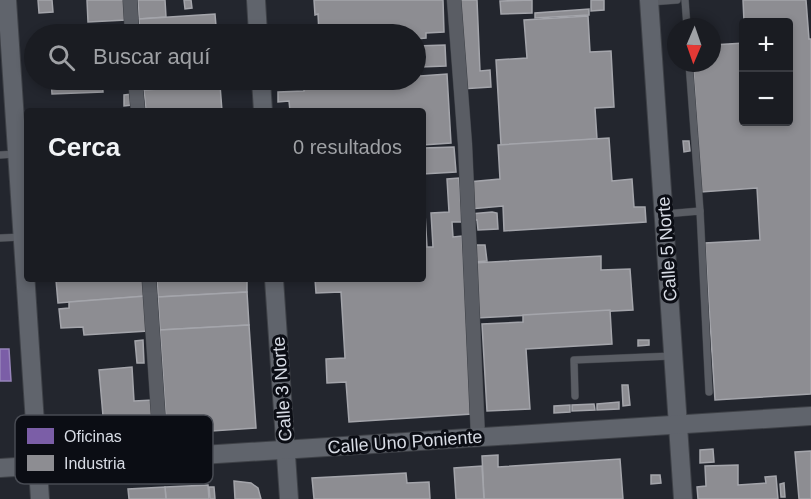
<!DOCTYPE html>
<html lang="es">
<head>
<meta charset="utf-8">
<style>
	:root { --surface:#1a1c22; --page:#23252a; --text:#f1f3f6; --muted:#9fa1a5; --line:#383a40 }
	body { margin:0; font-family:Helvetica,sans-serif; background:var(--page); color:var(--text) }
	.controls { position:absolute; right:18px; top:18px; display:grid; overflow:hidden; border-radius:6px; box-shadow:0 3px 9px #0003 }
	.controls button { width:54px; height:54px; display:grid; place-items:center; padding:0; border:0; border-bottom:2px solid var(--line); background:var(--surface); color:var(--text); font:30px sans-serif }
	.compass { position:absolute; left:667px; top:18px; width:54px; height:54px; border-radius:50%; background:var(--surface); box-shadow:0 3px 9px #0003; rotate:182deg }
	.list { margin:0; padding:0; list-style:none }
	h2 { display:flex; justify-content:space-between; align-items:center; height:78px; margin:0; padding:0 24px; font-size:26px }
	h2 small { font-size:20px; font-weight:400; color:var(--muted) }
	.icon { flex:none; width:33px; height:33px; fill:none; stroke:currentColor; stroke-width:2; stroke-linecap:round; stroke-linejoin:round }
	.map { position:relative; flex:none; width:811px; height:499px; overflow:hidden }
	.search { position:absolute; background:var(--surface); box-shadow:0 3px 9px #0003; left:24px; top:24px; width:402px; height:66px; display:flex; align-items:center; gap:15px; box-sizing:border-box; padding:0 21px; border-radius:33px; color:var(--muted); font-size:22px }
	.panel { position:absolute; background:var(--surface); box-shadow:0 3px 9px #0003; left:24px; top:108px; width:402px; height:174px; border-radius:6px }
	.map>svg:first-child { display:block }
	.offices { fill:#7b5ea7; stroke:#9784ba; stroke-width:1.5 }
	.industry { fill:#8d8d92; stroke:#a4a5ab; stroke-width:1.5 }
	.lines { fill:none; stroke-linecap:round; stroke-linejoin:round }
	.lane-casing { stroke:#3e4147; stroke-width:8 }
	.street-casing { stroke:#3e4147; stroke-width:15 }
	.secondary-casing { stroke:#3e4147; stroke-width:20 }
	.lane { stroke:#5a5d64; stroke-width:7 }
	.street { stroke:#5a5d64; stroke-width:14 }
	.secondary { stroke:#60646c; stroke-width:18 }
	.labels { text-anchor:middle; stroke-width:6; stroke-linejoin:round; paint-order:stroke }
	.street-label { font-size:18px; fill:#d8dce5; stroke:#0b0d14 }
	.key { fill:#0b0d14; stroke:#484b53; stroke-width:1.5 }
	.key-label { font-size:16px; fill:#d8dce5 }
</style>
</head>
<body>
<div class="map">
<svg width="811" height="499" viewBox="0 0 811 499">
	<rect width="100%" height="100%" fill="#23262e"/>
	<polygon class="offices" points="0,349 9,349 11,381 0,381"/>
	<g class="industry">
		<polygon points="38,0 52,0 53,12 39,13"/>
		<polygon points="87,0 124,0 126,20 88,22"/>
		<polygon points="138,0 165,0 166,17 139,19"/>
		<polygon points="184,0 191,0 192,8 185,9"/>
		<polygon points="314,0 443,0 444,32 426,33 426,38 416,39 416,34 319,34 318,14 315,15"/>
		<polygon points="459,0 477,0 480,71 490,70 491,87 461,89"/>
		<polygon points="532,0 532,13 501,14 500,1"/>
		<polygon points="591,0 604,0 604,10 591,11"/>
		<polygon points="743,0 806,0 809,39 811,39 811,394 715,400 705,243 760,240 757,188 701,192 693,63 712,63 712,45 744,43 744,122 788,122 788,22 744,22"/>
		<polygon points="589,9 589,15 535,18 535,13"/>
		<polygon points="215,14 216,26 230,25 231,34 140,34 139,19"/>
		<polygon points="588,16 590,52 611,51 614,107 595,108 597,139 501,145 496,60 527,58 524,20"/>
		<polygon points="445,45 446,66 420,67 420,76 447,74 451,143 423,145 423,111 290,111 289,101 278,102 278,92 304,91 304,83 306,83 306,80 416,80 416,46"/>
		<polygon points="51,80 64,80 66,82 66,80 102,80 103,92 52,94"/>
		<polygon points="143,80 220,80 220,85 144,90"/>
		<polygon points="220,85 222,111 146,111 144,90"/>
		<polygon points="132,94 132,105 124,106 124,95"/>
		<polygon points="609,138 612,181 632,179 634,207 645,207 646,222 504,231 503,206 470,209 468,182 500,179 498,145"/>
		<polygon points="683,141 689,141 690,151 684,152"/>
		<polygon points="454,147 456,172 423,174 423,148"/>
		<polygon points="459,178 462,222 452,222 453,237 462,236 472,414 349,422 346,382 327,383 326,359 345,358 341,292 316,293 315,279 423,279 423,179 427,247 433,247 431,213 449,212 447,179"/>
		<polygon points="492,212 497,213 498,229 478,230 477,220 471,220 470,214"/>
		<polygon points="472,245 485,245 487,261 474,262"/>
		<polygon points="601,256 601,270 630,269 633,310 476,318 473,263"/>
		<polygon points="59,279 144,279 146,296 58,303 56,280"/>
		<polygon points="157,279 247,279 247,292 158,297"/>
		<polygon points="247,292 249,325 160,330 158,297"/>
		<polygon points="146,296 148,331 84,335 83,327 61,328 59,309 69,308 69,302"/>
		<polygon points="610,310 612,344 526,349 530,409 487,411 482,324 523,322 523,315"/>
		<polygon points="249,325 256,428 167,434 160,330"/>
		<polygon points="143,340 144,363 137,363 135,341"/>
		<polygon points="638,340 649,340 649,345 638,346"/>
		<polygon points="132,367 134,401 153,400 156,433 93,438 91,417 103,416 99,370"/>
		<polygon points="622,385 628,385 630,405 623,406"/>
		<polygon points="619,402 619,409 597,410 597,404"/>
		<polygon points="594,404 595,410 572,411 572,405"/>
		<polygon points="570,405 570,412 554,413 554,406"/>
		<polygon points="713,449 714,462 700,463 700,450"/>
		<polygon points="811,451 811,499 799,499 795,452"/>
		<polygon points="498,455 498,467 620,459 623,499 484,499 482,456"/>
		<polygon points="738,465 738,485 766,483 765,477 776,476 778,499 698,499 697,487 706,486 705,466"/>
		<polygon points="482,466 484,499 456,499 454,468"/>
		<polygon points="406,473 407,483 429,482 430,499 314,499 312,478"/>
		<polygon points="651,475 660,475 661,483 651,484"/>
		<polygon points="234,481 251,483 258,488 261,499 235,499"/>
		<polygon points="784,483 785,497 781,497 780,484"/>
		<polygon points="208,485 209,499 166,499 165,487"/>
		<polygon points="165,487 166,499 129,499 128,489"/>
		<polygon points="209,487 214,487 215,499 210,499"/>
	</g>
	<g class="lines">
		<defs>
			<g id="lane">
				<polyline points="685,0 687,27"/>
				<polyline points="650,2 677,0"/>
				<polyline points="689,63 700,211"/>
				<polyline points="0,155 15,154"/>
				<polyline points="665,214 700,211 709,392"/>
				<polyline points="0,238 22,237"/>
				<polyline points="575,396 574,360 672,356"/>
			</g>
			<g id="street">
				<polyline points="130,0 132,34"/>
				<polyline points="454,0 465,144 478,437"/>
				<polyline points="135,80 138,111"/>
				<polyline points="149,279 161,457"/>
			</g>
			<g id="secondary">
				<polyline points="7,0 40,499"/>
				<polyline points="256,0 258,34"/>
				<polyline points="649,0 683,499"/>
				<polyline points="261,80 263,111"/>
				<polyline points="274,279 289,499"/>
				<polyline points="0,468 811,416"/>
			</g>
		</defs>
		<use href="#lane" class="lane-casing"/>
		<use href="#street" class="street-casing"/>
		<use href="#secondary" class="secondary-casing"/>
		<use href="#lane" class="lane"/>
		<use href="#street" class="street"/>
		<use href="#secondary" class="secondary"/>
	</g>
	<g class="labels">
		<g class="street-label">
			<text transform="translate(667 249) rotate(-94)" y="6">Calle 5 Norte</text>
			<text transform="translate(282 389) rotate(-94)" y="6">Calle 3 Norte</text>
			<text transform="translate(405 442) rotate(-4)" y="6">Calle Uno Poniente</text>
		</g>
	</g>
	<rect x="15" y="415" width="198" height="69" rx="9" class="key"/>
	<rect x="27" y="428" width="27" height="16" fill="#7b5ea7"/>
	<rect x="27" y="455" width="27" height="16" fill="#8d8d92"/>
	<g class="key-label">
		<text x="64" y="442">Oficinas</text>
		<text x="64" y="469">Industria</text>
	</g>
</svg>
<div class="controls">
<button>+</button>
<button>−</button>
</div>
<svg class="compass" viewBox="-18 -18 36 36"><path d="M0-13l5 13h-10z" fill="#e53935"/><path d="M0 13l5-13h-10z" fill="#9fa1a5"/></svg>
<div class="search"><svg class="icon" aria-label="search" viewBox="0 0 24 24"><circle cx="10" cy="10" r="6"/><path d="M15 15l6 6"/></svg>Buscar aquí</div>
<section class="panel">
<h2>Cerca<small>0 resultados</small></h2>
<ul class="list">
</ul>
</section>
</div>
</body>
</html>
